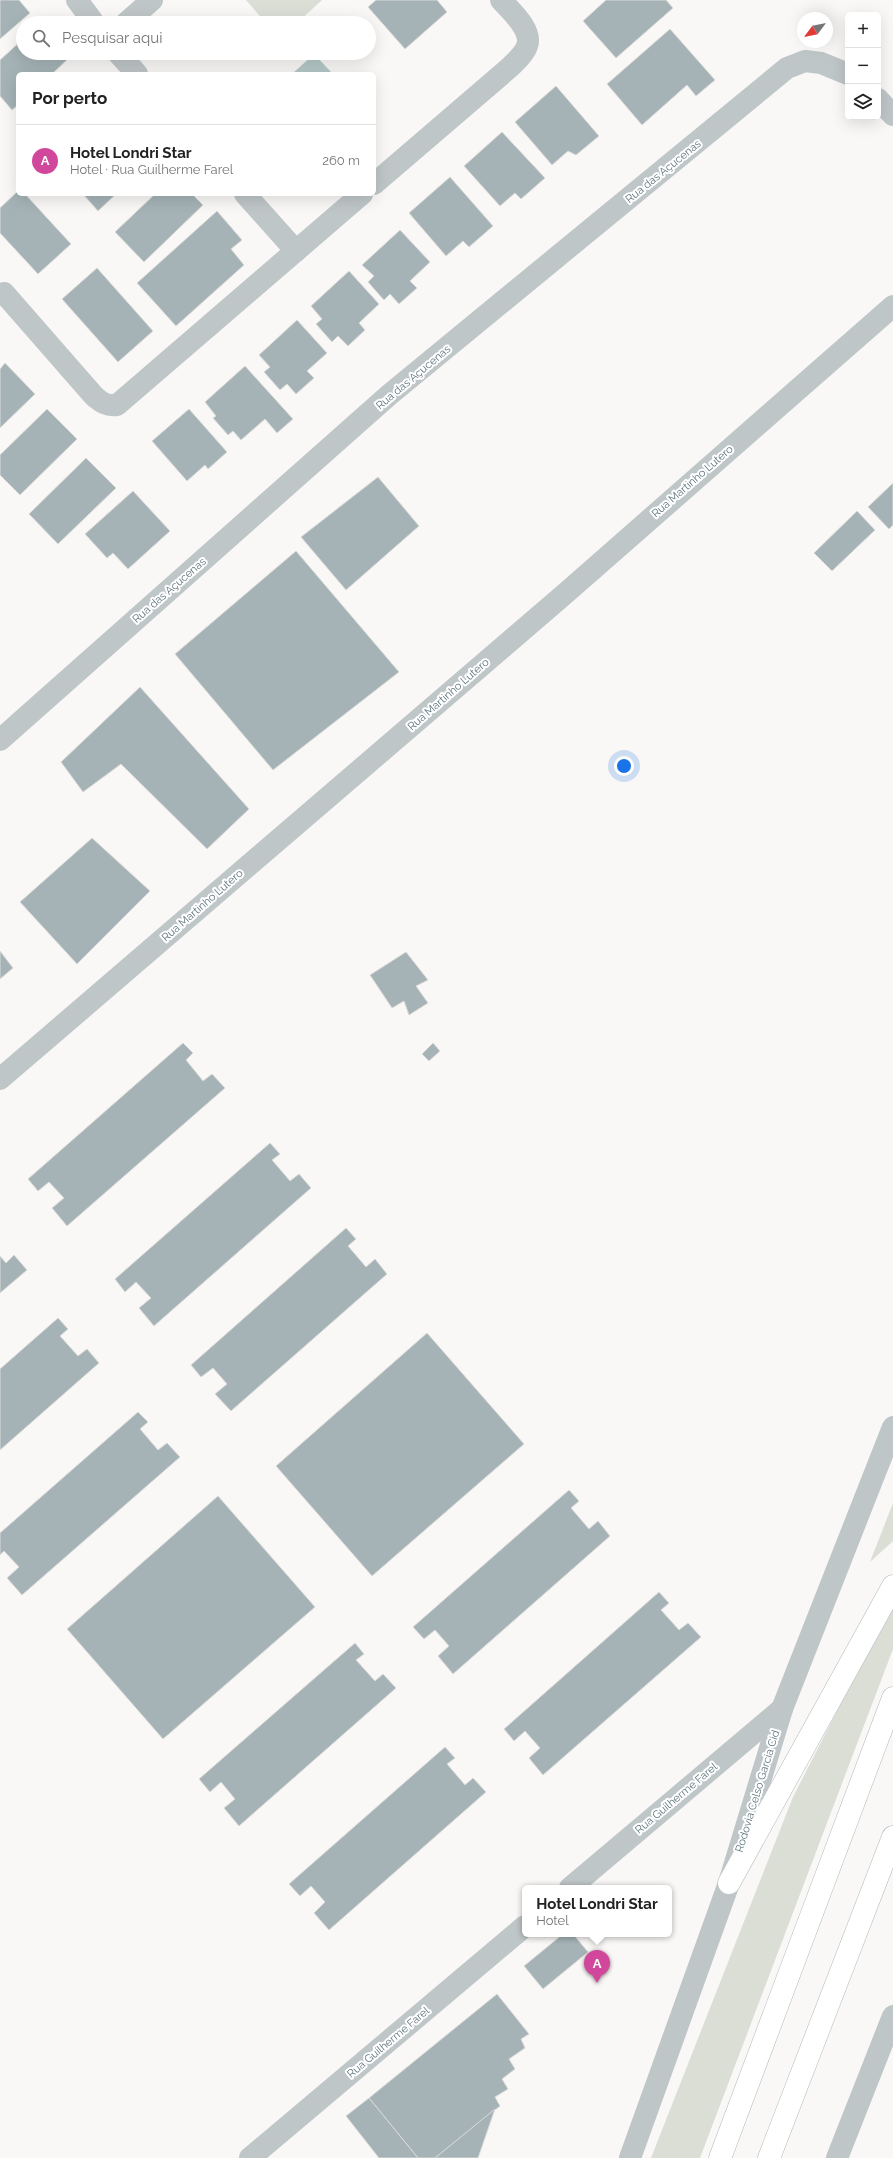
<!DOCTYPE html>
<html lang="pt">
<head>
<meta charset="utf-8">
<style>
	:root { --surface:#fff; --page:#f2f2f2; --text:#222; --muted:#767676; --line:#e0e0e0; --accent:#ed2222 }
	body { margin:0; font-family:Raleway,sans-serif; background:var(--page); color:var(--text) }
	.controls { position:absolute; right:12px; top:12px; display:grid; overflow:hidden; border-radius:6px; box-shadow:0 4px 16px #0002 }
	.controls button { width:36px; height:36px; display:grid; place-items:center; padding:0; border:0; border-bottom:1px solid var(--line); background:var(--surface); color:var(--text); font:20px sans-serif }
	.compass { position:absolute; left:797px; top:12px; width:36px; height:36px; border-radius:50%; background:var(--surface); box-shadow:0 4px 16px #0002; rotate:238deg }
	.you { position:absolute; left:624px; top:766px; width:14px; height:14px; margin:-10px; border:3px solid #fff; border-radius:50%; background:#1a73e8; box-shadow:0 0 0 6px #1a73e833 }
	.badge { display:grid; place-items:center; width:26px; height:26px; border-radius:50%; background:var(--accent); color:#fff; font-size:13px; font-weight:700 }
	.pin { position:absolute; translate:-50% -33px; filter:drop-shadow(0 1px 2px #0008) }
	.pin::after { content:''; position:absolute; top:21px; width:14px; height:12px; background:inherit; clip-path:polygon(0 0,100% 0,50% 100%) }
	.popup { position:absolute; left:522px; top:1885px; width:150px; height:52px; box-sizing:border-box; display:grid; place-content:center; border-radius:6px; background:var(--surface); filter:drop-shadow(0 1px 3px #0005); font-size:13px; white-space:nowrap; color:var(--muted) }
	.popup b { font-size:15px; color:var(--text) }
	.popup::after { content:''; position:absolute; left:50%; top:100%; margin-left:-8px; border:8px solid transparent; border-top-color:var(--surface) }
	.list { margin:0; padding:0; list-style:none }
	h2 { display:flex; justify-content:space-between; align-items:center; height:52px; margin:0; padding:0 16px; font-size:17px }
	h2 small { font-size:13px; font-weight:400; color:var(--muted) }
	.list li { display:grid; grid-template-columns:26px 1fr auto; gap:12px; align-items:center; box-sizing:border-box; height:72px; padding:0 16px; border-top:1px solid var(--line) }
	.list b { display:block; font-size:15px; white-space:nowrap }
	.list p { margin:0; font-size:13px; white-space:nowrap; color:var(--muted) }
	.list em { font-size:13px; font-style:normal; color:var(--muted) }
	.icon { flex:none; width:22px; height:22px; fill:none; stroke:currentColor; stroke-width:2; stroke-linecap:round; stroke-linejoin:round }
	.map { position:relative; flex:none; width:893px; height:2158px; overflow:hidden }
	.search { position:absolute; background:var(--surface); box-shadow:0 4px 16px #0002; left:16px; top:16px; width:360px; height:44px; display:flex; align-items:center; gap:10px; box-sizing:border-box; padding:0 14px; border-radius:22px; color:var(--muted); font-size:15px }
	.panel { position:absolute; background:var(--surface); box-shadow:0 4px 16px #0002; left:16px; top:72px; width:360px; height:124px; border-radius:6px }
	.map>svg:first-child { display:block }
	.green { fill:#daded5 }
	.water { fill:#b5c8c8 }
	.building { fill:#a5b3b6; stroke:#dadad8 }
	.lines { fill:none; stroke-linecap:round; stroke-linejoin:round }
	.highway-casing { stroke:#b2b9bb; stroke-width:23 }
	.minor { stroke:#bfc6c8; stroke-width:22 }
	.highway { stroke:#fff; stroke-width:22 }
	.labels { text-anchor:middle; stroke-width:4; stroke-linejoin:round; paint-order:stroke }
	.street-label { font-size:11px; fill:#5e767d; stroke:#fff }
</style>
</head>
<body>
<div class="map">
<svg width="893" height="2158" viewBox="0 0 893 2158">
	<rect width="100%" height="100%" fill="#f9f8f6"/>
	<g class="green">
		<polygon points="246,0 322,0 297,23 266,23"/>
		<polygon points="893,1503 893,1541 870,1562"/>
		<polygon points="893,1607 893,1649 700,2158 651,2158 793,1797 838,1709"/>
	</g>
	<polygon class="water" points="314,54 331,72 329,74 292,74"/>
	<g class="building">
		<polygon points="0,0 19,0 30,13 0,39"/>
		<polygon points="376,0 437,0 447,12 405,49 368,7"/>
		<polygon points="606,0 666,0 673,8 616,58 583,21"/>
		<polygon points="670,29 715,80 696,96 687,85 642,125 607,84"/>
		<polygon points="23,39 23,53 68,53 71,56 52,74 18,74 18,105 12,110 0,96 0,60"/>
		<polygon points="556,86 599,136 576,155 568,151 552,165 515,122"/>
		<polygon points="502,132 545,178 521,199 515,193 500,206 464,166"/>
		<polygon points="450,177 493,226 469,247 463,241 446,256 409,213"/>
		<polygon points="18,191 18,194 25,194 71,244 38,274 0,233 0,208"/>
		<polygon points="83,194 116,194 98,211"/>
		<polygon points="155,194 192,194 203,205 144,262 115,232"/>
		<polygon points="217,211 242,240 231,249 244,265 176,326 137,283"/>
		<polygon points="400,230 430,262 410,281 417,288 399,304 390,294 384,300 368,282 374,276 362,265"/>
		<polygon points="97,268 153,331 118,362 62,299"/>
		<polygon points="349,271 379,304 359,323 365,330 348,346 338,336 332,342 316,324 322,319 311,306"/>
		<polygon points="297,320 327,353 307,371 314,378 296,394 287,384 280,390 264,372 270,367 259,355"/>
		<polygon points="5,363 35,394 0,428 0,369"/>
		<polygon points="245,366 293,419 277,433 265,419 241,440 233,431 228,435 213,418 216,416 205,402"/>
		<polygon points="47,409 77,439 20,495 0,475 0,455"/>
		<polygon points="189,409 227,452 208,469 205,465 187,481 152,441"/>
		<polygon points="86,458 116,488 58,544 29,514"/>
		<polygon points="378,477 419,526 346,590 301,537"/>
		<polygon points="893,483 893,525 889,529 868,507"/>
		<polygon points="133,491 170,531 128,569 113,553 107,558 85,534"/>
		<polygon points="857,511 875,530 832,571 814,553"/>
		<polygon points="296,551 399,672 273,770 175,654"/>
		<polygon points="140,687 249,809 207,849 121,764 83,792 61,762"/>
		<polygon points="92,838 150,891 77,964 20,902"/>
		<polygon points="0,951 13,968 0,979"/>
		<polygon points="406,952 428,980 416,986 428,1003 409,1015 404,1001 392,1008 370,975"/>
		<polygon points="183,1043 193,1053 186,1060 203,1081 212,1074 225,1088 67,1226 52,1208 64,1198 49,1182 38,1191 28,1179"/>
		<polygon points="433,1043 440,1051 429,1061 422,1054"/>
		<polygon points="270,1143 280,1154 272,1160 290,1181 299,1174 311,1188 154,1326 139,1308 151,1298 136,1282 125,1292 115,1279"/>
		<polygon points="346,1228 356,1239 348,1246 366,1267 375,1259 387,1274 231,1411 215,1394 227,1384 213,1368 201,1377 191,1365"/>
		<polygon points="14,1255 27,1270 0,1293 0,1256 6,1263"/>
		<polygon points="58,1318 68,1329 60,1336 78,1356 87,1349 99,1363 0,1450 0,1369"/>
		<polygon points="427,1333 524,1444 372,1576 276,1466"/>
		<polygon points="138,1412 148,1422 140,1429 158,1450 167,1443 180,1457 22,1595 7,1578 19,1567 4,1551 0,1555 0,1533"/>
		<polygon points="569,1490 579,1501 571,1508 589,1529 598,1521 610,1536 453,1674 438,1656 449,1646 435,1630 424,1639 413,1627"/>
		<polygon points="218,1496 315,1607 163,1739 67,1629"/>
		<polygon points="659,1592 669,1603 661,1610 679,1630 688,1623 701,1637 543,1775 529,1758 540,1748 525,1731 514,1741 504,1729"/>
		<polygon points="355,1643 364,1654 356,1660 375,1681 383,1674 396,1688 239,1826 224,1808 235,1799 221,1782 210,1792 199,1779"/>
		<polygon points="445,1747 455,1758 447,1764 465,1785 473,1778 486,1792 329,1930 314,1913 325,1902 311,1886 300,1896 289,1884"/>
		<polygon points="563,1934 573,1934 588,1952 543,1989 524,1966"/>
		<polygon points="497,1994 529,2034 521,2039 525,2048 509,2059 515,2069 502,2079 508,2089 495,2097 500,2106 435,2158 418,2158 369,2098"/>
		<polygon points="369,2098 418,2158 379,2158 346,2116"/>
		<polygon points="495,2109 478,2158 435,2158"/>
	</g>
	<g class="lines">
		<defs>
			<g id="highway">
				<polyline points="729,1883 893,1586"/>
				<polyline points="720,2158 893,1698"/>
				<polyline points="769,2158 893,1837"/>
			</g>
		</defs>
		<use href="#highway" class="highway-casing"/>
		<g class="minor">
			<polyline points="77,0 94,23"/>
			<polyline points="126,23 152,0"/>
			<polyline points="118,53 137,74"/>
			<polyline points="878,99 893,115"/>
			<path d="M 374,184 L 509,68 C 515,62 524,55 527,46 C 533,30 511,11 501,0"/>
			<polyline points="245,194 296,251"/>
			<path d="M 4,293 L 94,396 C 102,403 107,406 117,405 L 362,194"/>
			<polyline points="0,740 389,395 787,68 805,61 821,63 848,74"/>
			<polyline points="0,1079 567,592 893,306"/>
			<polyline points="570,1888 782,1709"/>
			<polyline points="250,2158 525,1926"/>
			<polyline points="630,2158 729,1883 782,1709 893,1427"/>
			<polyline points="837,2158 893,2016"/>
		</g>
		<use href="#highway" class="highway"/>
	</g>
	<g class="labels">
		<g class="street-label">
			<text transform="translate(663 171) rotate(-39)" y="4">Rua das Açucenas</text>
			<text transform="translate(413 377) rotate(-40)" y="4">Rua das Açucenas</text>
			<text transform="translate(692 481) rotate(-41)" y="4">Rua Martinho Lutero</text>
			<text transform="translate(169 590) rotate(-41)" y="4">Rua das Açucenas</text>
			<text transform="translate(448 694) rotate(-41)" y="4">Rua Martinho Lutero</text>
			<text transform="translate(202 905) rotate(-41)" y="4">Rua Martinho Lutero</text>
			<text transform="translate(757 1791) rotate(-73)" y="4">Rodovia Celso Garcia Cid</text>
			<text transform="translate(676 1798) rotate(-40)" y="4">Rua Guilherme Farel</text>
			<text transform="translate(388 2042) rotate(-40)" y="4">Rua Guilherme Farel</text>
		</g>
	</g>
</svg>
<div class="controls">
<button>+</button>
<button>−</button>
<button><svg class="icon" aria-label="layers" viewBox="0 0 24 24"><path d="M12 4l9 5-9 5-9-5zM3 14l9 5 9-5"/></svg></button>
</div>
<svg class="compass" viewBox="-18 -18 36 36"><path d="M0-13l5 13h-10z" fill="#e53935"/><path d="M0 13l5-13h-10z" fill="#767676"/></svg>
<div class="you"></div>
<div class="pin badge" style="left:597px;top:1983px;background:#d1479c">A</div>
<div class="popup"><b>Hotel Londri Star</b>Hotel</div>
<div class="search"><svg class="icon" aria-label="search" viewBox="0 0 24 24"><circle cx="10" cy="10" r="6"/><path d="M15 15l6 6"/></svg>Pesquisar aqui</div>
<section class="panel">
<h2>Por perto<small></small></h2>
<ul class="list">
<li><span class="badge" style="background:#d1479c">A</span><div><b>Hotel Londri Star</b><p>Hotel · Rua Guilherme Farel</p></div><em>260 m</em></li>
</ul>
</section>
</div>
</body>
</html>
